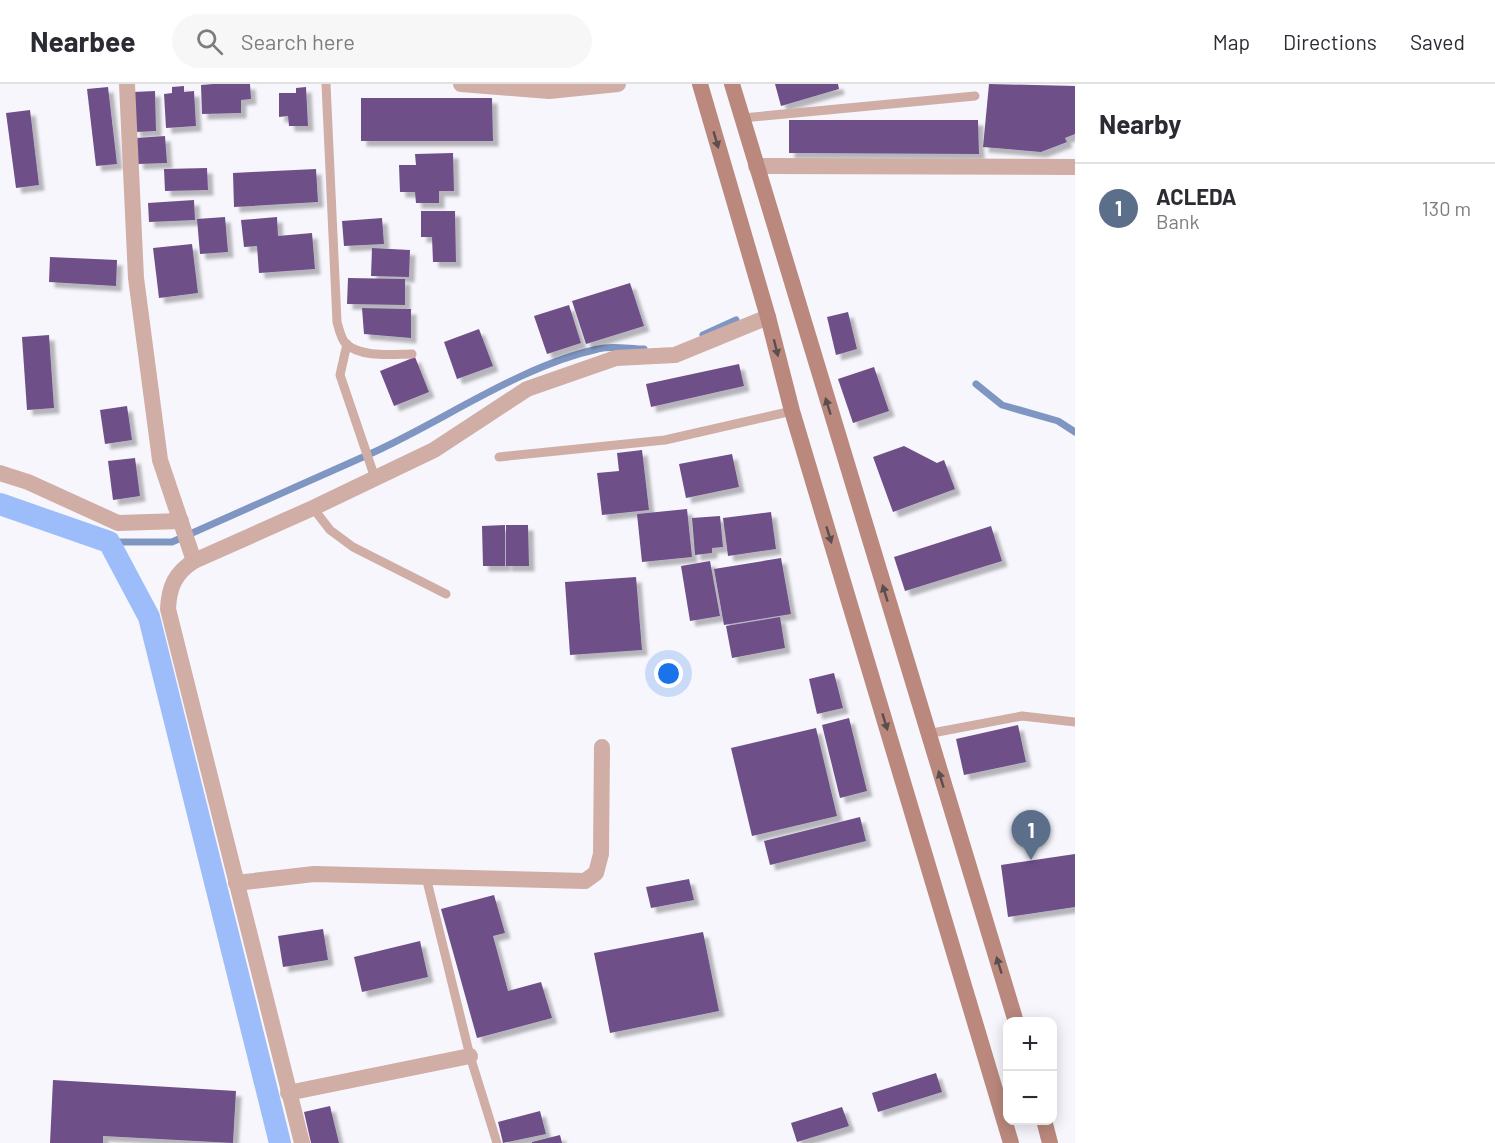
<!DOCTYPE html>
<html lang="en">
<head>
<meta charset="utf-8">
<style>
	:root { --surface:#fff; --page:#f7f7f7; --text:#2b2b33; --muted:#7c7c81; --line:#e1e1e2; --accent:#277272 }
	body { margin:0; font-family:Barlow,sans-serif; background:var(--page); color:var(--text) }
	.controls { position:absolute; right:18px; bottom:18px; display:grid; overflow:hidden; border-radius:12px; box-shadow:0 3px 15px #0003 }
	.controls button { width:54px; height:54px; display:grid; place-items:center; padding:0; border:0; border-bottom:2px solid var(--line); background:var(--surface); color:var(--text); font:30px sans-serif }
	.you { position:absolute; left:669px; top:590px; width:21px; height:21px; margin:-15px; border:4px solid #fff; border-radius:50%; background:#1a73e8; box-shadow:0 0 0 9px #1a73e833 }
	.badge { display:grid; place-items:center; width:39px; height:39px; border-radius:50%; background:var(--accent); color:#fff; font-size:20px; font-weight:700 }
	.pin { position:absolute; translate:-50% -50px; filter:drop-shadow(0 2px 3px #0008) }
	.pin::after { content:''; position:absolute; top:32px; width:21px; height:18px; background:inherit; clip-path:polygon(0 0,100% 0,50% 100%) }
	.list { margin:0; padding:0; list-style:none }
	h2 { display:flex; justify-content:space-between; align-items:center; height:78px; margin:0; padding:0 24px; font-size:26px }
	h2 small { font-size:20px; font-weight:400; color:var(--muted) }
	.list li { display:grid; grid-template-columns:39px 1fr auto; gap:18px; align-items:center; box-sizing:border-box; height:90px; padding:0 24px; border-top:2px solid var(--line) }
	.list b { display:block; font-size:22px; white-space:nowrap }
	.list p { margin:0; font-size:20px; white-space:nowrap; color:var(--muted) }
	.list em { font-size:20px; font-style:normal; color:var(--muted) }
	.icon { flex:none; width:33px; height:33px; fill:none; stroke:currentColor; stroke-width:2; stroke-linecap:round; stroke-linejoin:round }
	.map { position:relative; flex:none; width:1075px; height:1059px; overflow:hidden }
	header { display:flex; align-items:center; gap:36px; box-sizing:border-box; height:84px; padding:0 30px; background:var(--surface); border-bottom:2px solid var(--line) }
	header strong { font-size:28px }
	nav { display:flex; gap:33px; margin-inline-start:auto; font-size:21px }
	.search { width:420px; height:54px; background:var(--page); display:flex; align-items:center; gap:15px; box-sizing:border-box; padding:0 21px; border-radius:33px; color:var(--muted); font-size:22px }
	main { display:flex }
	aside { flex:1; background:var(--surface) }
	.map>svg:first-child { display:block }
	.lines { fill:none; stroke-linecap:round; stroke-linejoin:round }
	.stream { stroke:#8096c2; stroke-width:7 }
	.canal { stroke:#9dbdfa; stroke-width:22 }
	.building { fill:#6e5088; filter:url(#shadow) }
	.service { stroke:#d0ada5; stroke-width:9 }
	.minor { stroke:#d0ada5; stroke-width:16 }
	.secondary { stroke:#ba887d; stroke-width:16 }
	.oneway { fill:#5b4e4e }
</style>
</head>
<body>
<header>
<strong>Nearbee</strong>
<div class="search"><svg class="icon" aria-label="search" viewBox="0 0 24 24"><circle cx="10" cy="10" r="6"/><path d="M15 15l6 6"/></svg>Search here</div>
<nav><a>Map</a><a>Directions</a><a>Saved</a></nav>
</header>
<main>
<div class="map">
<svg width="1075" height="1059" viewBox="0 0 1075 1059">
	<defs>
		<filter id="shadow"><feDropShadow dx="5.5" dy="5.5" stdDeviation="1.5" flood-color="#0004"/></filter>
	</defs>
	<rect width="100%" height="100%" fill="#f7f6fd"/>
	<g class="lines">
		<g class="stream">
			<polyline points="703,251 736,236"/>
			<polyline points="976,300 1002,321 1058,337 1075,348"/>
			<path d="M 372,369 C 445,336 520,282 598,265 C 612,261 630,265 644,265"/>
			<polyline points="109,458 172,458 363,373"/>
		</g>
		<polyline class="canal" points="0,420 109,458 149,533 280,1059"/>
	</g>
	<g class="building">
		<polygon points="213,0 250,0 251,15 241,16 241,29 202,30 201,1"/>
		<polygon points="775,0 838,0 839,5 781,22"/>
		<polygon points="989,0 1075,2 1075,50 1065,54 1067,58 1041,68 983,63"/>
		<polygon points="184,2 184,8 194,7 196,42 166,44 164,10 172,9 172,3"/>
		<polygon points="108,3 117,80 96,82 87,5"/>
		<polygon points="306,3 308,42 289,42 288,32 279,33 279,9 296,9 296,4"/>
		<polygon points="155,7 156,47 135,48 133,8"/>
		<polygon points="361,14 492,14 493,57 361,57"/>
		<polygon points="30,26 39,101 16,104 6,29"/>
		<polygon points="789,36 978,36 979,70 789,69"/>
		<polygon points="165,52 167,79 138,80 136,54"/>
		<polygon points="453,69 454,107 439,107 439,119 416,119 415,108 400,108 399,81 416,81 415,70"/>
		<polygon points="207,84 208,106 165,107 164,85"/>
		<polygon points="316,85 318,118 234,123 233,89"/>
		<polygon points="194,116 195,136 149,138 148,119"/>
		<polygon points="421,127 455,127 456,178 433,178 432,153 421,153"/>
		<polygon points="225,133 228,168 200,170 197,135"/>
		<polygon points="277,133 278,152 312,149 315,185 259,189 257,162 244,163 241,136"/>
		<polygon points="382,134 384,160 344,162 342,137"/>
		<polygon points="192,160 198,209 159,214 153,164"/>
		<polygon points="372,164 410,166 409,193 371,192"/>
		<polygon points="50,173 117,176 116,202 49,198"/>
		<polygon points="348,194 405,195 405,221 347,220"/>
		<polygon points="630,199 644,242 586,260 572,217"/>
		<polygon points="569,221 581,259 547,270 534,232"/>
		<polygon points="362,224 411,225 411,254 364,250"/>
		<polygon points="848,228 857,265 836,271 827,233"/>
		<polygon points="479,245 493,282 457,295 444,258"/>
		<polygon points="49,251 54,324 27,326 22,253"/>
		<polygon points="415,273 429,308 394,322 380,287"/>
		<polygon points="739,280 744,302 651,323 646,300"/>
		<polygon points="874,283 889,327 853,339 838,295"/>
		<polygon points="127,322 132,356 105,360 100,326"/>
		<polygon points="904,362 937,379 944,376 955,405 893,428 873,373"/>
		<polygon points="642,366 649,426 602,431 597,389 619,387 617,369"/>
		<polygon points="732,370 739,403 686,414 679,380"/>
		<polygon points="135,374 140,412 113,416 108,377"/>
		<polygon points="687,425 692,473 642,478 637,430"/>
		<polygon points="771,428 776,465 728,472 723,434"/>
		<polygon points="720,432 723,463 712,464 712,469 695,471 692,434"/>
		<polygon points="505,441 505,482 483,482 482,442"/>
		<polygon points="506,441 528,441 529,482 506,482"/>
		<polygon points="991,442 1002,477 905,507 894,473"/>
		<polygon points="781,474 791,530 724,541 714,485"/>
		<polygon points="710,477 720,532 690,537 681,482"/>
		<polygon points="636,493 642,566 570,571 565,498"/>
		<polygon points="780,533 785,564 732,574 726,542"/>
		<polygon points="834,589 843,624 817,630 809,595"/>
		<polygon points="849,634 867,707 840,714 822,641"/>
		<polygon points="1018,641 1026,678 964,691 956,655"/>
		<polygon points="816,644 837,732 752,752 731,664"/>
		<polygon points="860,733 866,757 770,781 764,757"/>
		<polygon points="1075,770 1075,823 1008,833 1001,781"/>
		<polygon points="689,795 694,816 651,824 646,803"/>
		<polygon points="494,811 505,849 493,852 508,907 541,898 552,934 477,954 441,825"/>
		<polygon points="323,845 328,876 283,883 278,852"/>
		<polygon points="703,848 719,927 610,949 594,869"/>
		<polygon points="420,857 428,893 362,908 354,873"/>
		<polygon points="936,989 942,1008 878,1028 872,1009"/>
		<polygon points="53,996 236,1007 233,1059 103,1052 103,1059 50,1059"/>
		<polygon points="330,1022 339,1059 311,1059 304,1028"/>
		<polygon points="842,1023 849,1042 797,1058 791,1039"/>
		<polygon points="540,1027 546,1050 503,1059 498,1038"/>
		<polygon points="560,1051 562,1059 532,1059 532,1058"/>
	</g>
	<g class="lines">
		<g class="service">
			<path d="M 326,0 L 337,238 C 339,245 341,255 346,260 C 362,274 393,270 412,270"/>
			<polyline points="742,34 975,12"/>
			<polyline points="347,260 340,291 375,394"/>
			<polyline points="499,373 665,356 792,327"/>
			<polyline points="313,424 330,446 353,463 446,510"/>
			<polyline points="927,650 1022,632 1075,638"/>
			<polyline points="426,793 470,972 497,1059"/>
		</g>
		<g class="minor">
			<polyline points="127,0 136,194 160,376 194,477"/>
			<polyline points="461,0 549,7 618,0"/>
			<polyline points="756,82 1075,83"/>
			<polyline points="0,389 28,398 118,439 181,437"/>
			<polyline points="236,799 314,790 585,797 596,789 601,770 602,663"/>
			<polyline points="288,1009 470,972"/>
			<path d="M 302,1059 L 168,525 C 169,503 175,489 194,477 L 313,424 L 434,366 L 527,305 L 616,274 L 675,271 L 768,233"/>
		</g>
		<g class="secondary">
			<polyline points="700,0 768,233 792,327 1011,1059"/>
			<polyline points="732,0 1016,938"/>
			<polyline points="1044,1036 1050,1059"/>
		</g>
	</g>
	<defs><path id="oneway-solid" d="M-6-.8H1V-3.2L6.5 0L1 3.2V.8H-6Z" transform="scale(1.5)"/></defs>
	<g class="oneway">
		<use href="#oneway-solid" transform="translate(716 56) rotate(74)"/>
		<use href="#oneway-solid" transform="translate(776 264) rotate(76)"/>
		<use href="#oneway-solid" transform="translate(828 322) rotate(-107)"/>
		<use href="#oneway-solid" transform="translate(829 451) rotate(73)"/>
		<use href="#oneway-solid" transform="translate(885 509) rotate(-107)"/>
		<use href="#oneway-solid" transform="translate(885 638) rotate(73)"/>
		<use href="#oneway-solid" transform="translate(941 695) rotate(-107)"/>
		<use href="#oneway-solid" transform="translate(999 881) rotate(-107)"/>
	</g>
</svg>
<div class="controls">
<button>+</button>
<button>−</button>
</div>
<div class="you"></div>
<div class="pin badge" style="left:1031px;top:776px;background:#5c6f8a">1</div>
</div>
<aside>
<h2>Nearby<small></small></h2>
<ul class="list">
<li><span class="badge" style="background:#5c6f8a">1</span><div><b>ACLEDA</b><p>Bank</p></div><em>130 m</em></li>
</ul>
</aside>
</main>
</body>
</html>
